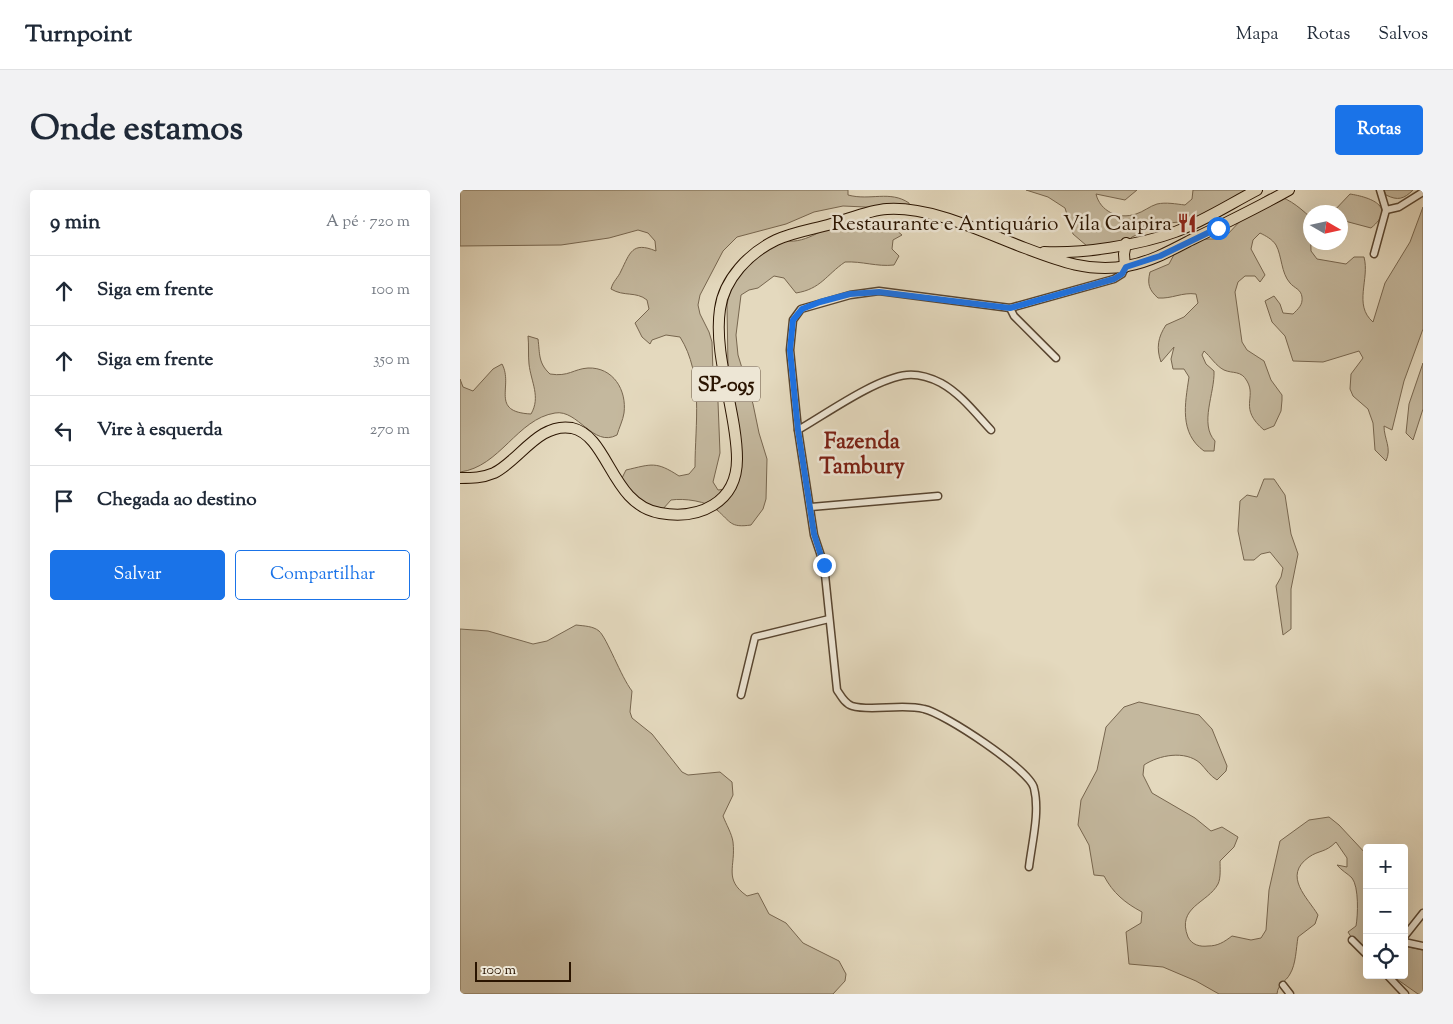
<!DOCTYPE html>
<html lang="pt">
<head>
<meta charset="utf-8">
<style>
	:root { --surface:#fff; --page:#f2f2f3; --text:#1f2937; --muted:#747a83; --line:#e0e1e3; --accent:#1a73e8 }
	body { margin:0; font-family:"Sorts Mill Goudy",serif; background:var(--page); color:var(--text) }
	.controls { position:absolute; right:15px; bottom:15px; display:grid; overflow:hidden; border-radius:5px; box-shadow:0 5px 20px #0002 }
	.controls button { width:45px; height:45px; display:grid; place-items:center; padding:0; border:0; border-bottom:1px solid var(--line); background:var(--surface); color:var(--text); font:25px sans-serif }
	.compass { position:absolute; left:843px; top:15px; width:45px; height:45px; border-radius:50%; background:var(--surface); box-shadow:0 5px 20px #0002; rotate:99deg }
	.scale { position:absolute; left:15px; bottom:12px; width:96px; box-sizing:border-box; padding-left:5px; border:2px solid #2a1400; border-top:0; font-size:14px; line-height:18px; white-space:nowrap; color:#2a1400; -webkit-text-stroke:4px #ede6d5; paint-order:stroke }
	.stop { position:absolute; width:15px; height:15px; margin:-11px; border:4px solid #1a73e8; border-radius:50%; background:#fff }
	.stop.end { background:#1a73e8; border-color:#fff; box-shadow:0 1px 5px #0008 }
	.list { margin:0; padding:0; list-style:none }
	h2 { display:flex; justify-content:space-between; align-items:center; height:65px; margin:0; padding:0 20px; font-size:21px }
	h2 small { font-size:16px; font-weight:400; color:var(--muted) }
	.list li { display:grid; grid-template-columns:32px 1fr auto; gap:15px; align-items:center; box-sizing:border-box; height:70px; padding:0 20px; border-top:1px solid var(--line) }
	.list b { display:block; font-size:19px; white-space:nowrap }
	.list em { font-size:16px; font-style:normal; color:var(--muted) }
	.actions { display:flex; gap:10px; padding:15px 20px }
	.actions a { flex:1; padding:11px 0; border:1px solid var(--accent); border-radius:5px; text-align:center; font-size:18px; color:var(--accent) }
	.actions .main { background:var(--accent); color:#fff }
	.icon { flex:none; width:28px; height:28px; fill:none; stroke:currentColor; stroke-width:2; stroke-linecap:round; stroke-linejoin:round }
	.map { position:relative; flex:none; width:963px; height:804px; overflow:hidden; border-radius:5px }
	header { display:flex; align-items:center; gap:30px; box-sizing:border-box; height:70px; padding:0 25px; background:var(--surface); border-bottom:1px solid var(--line) }
	header strong { font-size:24px }
	nav { display:flex; gap:28px; margin-inline-start:auto; font-size:18px }
	.intro { display:flex; align-items:center; justify-content:space-between; box-sizing:border-box; height:120px; padding:0 30px }
	h1 { margin:0; font-size:35px }
	.button { padding:12px 22px; border-radius:5px; background:var(--accent); color:#fff; font-size:18px; font-weight:700 }
	main { display:flex; gap:30px; padding:0 30px }
	aside { flex:1; background:var(--surface); border-radius:5px; box-shadow:0 5px 20px #0002 }
	.map>svg:first-child { display:block }
	.green { fill:#c4b89e; stroke:#77664f }
	.lines { fill:none; stroke-linecap:round; stroke-linejoin:round }
	.street-casing { stroke:#584530; stroke-width:9 }
	.primary-casing { stroke:#2a1400; stroke-width:12 }
	.street { stroke:#ede6d5; stroke-width:6 }
	.primary { stroke:#e4d9be; stroke-width:10 }
	.route { stroke:#1a73e8; stroke-width:6 }
	.labels { text-anchor:middle; stroke-width:5; stroke-linejoin:round; paint-order:stroke }
	.shield { fill:#ede6d5; stroke:#645340; stroke-width:1 }
	.shield-label { font-size:20px; font-weight:bold; fill:#2a1400 }
	.poi-label { font-size:21px; fill:#2a1400; stroke:#ede6d5; text-anchor:end }
	.neighbourhood-label { font-size:22px; font-weight:bold; fill:#7a1f14; stroke:#ede6d5 }
</style>
</head>
<body>
<header>
<strong>Turnpoint</strong>
<nav><a>Mapa</a><a>Rotas</a><a>Salvos</a></nav>
</header>
<div class="intro"><h1>Onde estamos</h1><a class="button">Rotas</a></div>
<main>
<aside>
<h2>9 min<small>A pé · 720 m</small></h2>
<ul class="list">
<li><svg class="icon" aria-label="ahead" viewBox="0 0 24 24"><path d="M12 20V5M6 11l6-6 6 6"/></svg><div><b>Siga em frente</b></div><em>100 m</em></li>
<li><svg class="icon" aria-label="ahead" viewBox="0 0 24 24"><path d="M12 20V5M6 11l6-6 6 6"/></svg><div><b>Siga em frente</b></div><em>350 m</em></li>
<li><svg class="icon" aria-label="left" viewBox="0 0 24 24"><path d="M17 20v-9H6M10 6l-5 5 5 5"/></svg><div><b>Vire à esquerda</b></div><em>270 m</em></li>
<li><svg class="icon" aria-label="arrive" viewBox="0 0 24 24"><path d="M6 21V4h12l-3 4 3 4H6"/></svg><div><b>Chegada ao destino</b></div></li>
</ul>
<div class="actions"><a class="main">Salvar</a><a>Compartilhar</a></div>
</aside>
<div class="map">
<svg width="963" height="804" viewBox="0 0 963 804">
	<rect width="100%" height="100%" fill="#e4d9be"/>
	<filter id="stains"><feTurbulence type="fractalNoise" baseFrequency=".004" numOctaves="4"/><feColorMatrix values="0 0 0 0 .2 0 0 0 0 .09 0 0 0 0 .02 0 0 0 .5 -.17"/></filter>
	<radialGradient id="worn" r=".72"><stop offset=".6" stop-color="#630" stop-opacity="0"/><stop offset="1" stop-color="#630" stop-opacity=".3"/></radialGradient>
	<g class="green">
		<path d="M 0,0 L 388,0 L 388,5 C 410,11 430,0 449,13 L 450,19 L 383,16 L 354,22 L 326,34 L 277,47 L 263,61 L 240,105 L 238,115 L 240,124 L 249,142 L 252,152 L 253,183 L 258,212 L 260,263 L 253,292 L 258,300 L 267,299 L 279,245 L 268,176 L 267,115 C 272,82 295,67 321,50 C 345,56 361,38 383,32 C 391,30 404,35 413,35 C 425,36 432,36 442,45 L 433,50 L 432,59 L 439,66 L 434,75 C 417,77 402,71 385,72 C 366,85 361,99 336,103 L 324,88 L 314,86 L 298,98 L 289,100 L 281,105 L 276,145 L 278,165 L 293,214 L 299,243 L 307,269 L 306,309 L 303,319 L 291,335 C 270,338 271,332 257,320 C 247,311 224,308 211,310 L 202,320 C 182,314 170,308 162,288 L 166,280 C 192,274 196,271 219,286 L 229,284 L 235,277 C 235,234 244,185 220,147 L 206,145 L 192,150 L 190,154 L 182,147 L 175,133 L 189,119 L 187,110 C 176,101 164,107 151,99 C 153,91 158,88 161,81 C 170,63 172,51 196,61 L 195,51 L 188,43 L 178,40 L 149,48 L 101,55 L 0,56 Z"/>
		<path d="M 566,0 L 677,0 L 665,10 L 636,4 C 640,21 658,30 676,24 C 683,22 690,16 697,14 C 706,12 716,14 725,15 L 732,9 L 733,0 L 795,0 L 729,31 L 699,34 L 672,47 L 665,53 L 627,56 L 613,44 L 605,18 L 588,7 Z"/>
		<path d="M 924,0 L 953,0 C 944,9 938,11 926,5 Z"/>
		<path d="M 809,4 C 826,6 838,16 850,27 L 851,61 L 857,69 L 886,74 L 894,67 L 904,67 C 910,89 893,115 913,132 L 925,93 L 950,52 L 963,17 L 963,139 L 944,191 L 932,240 L 924,236 C 924,249 932,258 926,271 L 915,260 L 913,233 L 908,219 L 893,206 L 890,199 L 891,184 L 903,168 L 899,161 L 863,172 L 833,171 L 825,146 L 812,132 L 805,111 L 814,106 L 820,114 L 823,123 L 833,124 C 838,119 843,115 842,107 C 841,99 834,98 830,93 C 821,83 822,66 816,55 C 812,49 806,46 800,43 L 793,50 L 791,59 L 805,85 L 800,92 L 795,86 L 785,86 L 778,92 L 775,102 L 782,152 L 787,160 L 804,171 L 811,190 L 822,205 L 822,210 L 821,221 L 814,236 L 804,240 C 778,218 797,208 787,191 C 781,180 773,184 764,180 C 756,176 750,166 744,161 L 742,165 L 746,174 L 754,181 C 755,203 739,234 755,251 L 754,261 L 744,261 C 719,243 725,214 729,187 L 724,179 L 713,179 L 711,169 L 714,157 L 701,172 C 696,158 698,147 706,135 L 724,127 L 738,113 L 736,104 C 722,102 712,109 698,108 C 689,100 687,94 690,82 L 709,74 L 718,57 L 736,49 L 756,49 L 766,46 L 801,9 Z"/>
		<path d="M 890,4 C 909,7 938,16 911,38 L 881,30 L 881,22 L 873,22 Z"/>
		<path d="M 68,146 L 78,149 C 80,164 78,173 90,184 C 109,187 113,179 128,178 C 153,177 167,200 164,223 C 163,230 159,238 157,245 C 133,258 118,219 95,223 C 57,229 40,277 0,282 L 0,189 L 3,197 L 13,201 L 33,179 L 42,174 C 54,196 29,222 71,224 C 81,207 71,192 69,174 C 68,165 69,155 68,146 Z"/>
		<polygon points="963,173 963,219 953,250 946,243 949,214"/>
		<polygon points="804,289 814,289 825,305 831,344 838,364 831,399 831,439 823,445 816,396 821,387 823,378 810,362 801,364 794,370 784,370 778,341 780,311 787,305 797,307"/>
		<path d="M 116,435 C 124,436 133,436 139,441 C 147,448 161,487 172,501 L 170,522 L 172,528 L 192,544 L 222,582 L 228,585 L 260,582 L 272,592 L 273,605 L 263,626 C 266,634 272,644 273,652 C 276,677 263,689 287,706 L 298,703 L 309,724 L 326,733 L 343,753 L 379,771 L 386,784 L 385,791 L 373,804 L 0,804 L 0,439 L 28,441 L 73,454 L 87,451 Z"/>
		<path d="M 679,512 L 739,525 L 752,539 L 767,576 L 766,581 L 757,590 C 750,586 746,579 740,573 C 725,560 699,565 684,575 L 683,585 L 692,603 L 735,628 L 751,641 L 762,637 L 778,647 L 774,657 L 760,671 C 760,678 761,688 758,694 C 748,713 716,717 728,747 C 732,755 740,757 748,756 C 758,756 764,752 772,746 L 791,750 L 801,748 L 806,740 L 809,700 L 820,651 L 849,630 L 869,627 L 879,635 L 907,665 L 907,764 L 893,750 L 888,742 L 896,736 C 898,725 899,697 892,688 C 887,683 882,681 877,675 L 887,677 L 887,668 L 876,652 C 865,663 859,660 849,667 C 822,686 848,708 858,725 L 855,734 L 838,747 C 836,759 836,774 830,784 C 826,792 818,793 817,804 L 759,804 L 736,791 L 703,777 L 669,774 L 666,742 L 681,733 L 682,722 C 665,713 653,703 644,686 L 634,685 L 629,655 L 618,635 L 621,610 L 637,580 L 646,537 L 664,517 Z"/>
		<polygon points="944,756 963,760 963,804 958,804 931,785 944,785"/>
	</g>
	<g class="lines">
		<defs>
			<g id="street">
				<polyline points="926,20 939,17 963,2"/>
				<polyline points="914,64 926,20 920,0"/>
				<polyline points="550,118 554,126 596,168"/>
				<path d="M 338,240 C 366,224 416,188 447,185 C 458,184 471,188 481,193 C 501,204 516,224 531,240"/>
				<polyline points="351,317 478,306"/>
				<polyline points="281,505 295,447 369,429"/>
				<path d="M 569,677 C 572,652 580,622 574,598 C 570,580 484,523 464,519 C 441,513 412,522 392,516 C 385,514 381,506 377,500 L 364,375 L 354,345 L 338,240 L 330,160 L 333,130 L 341,119 L 390,105 L 419,101 L 550,118 L 654,89 L 662,84 L 665,77"/>
				<polyline points="944,747 963,723"/>
				<polyline points="892,750 907,765"/>
				<polyline points="944,752 963,756"/>
				<polyline points="927,785 945,804"/>
				<polyline points="823,795 830,804"/>
			</g>
			<g id="primary">
				<path d="M 584,62 C 621,64 680,55 715,42 C 744,31 770,14 797,0"/>
				<polyline points="665,77 664,64 666,53"/>
				<path d="M 0,288 C 13,288 22,288 34,283 C 59,271 79,232 112,238 C 149,246 151,315 200,323 C 239,330 277,313 277,269 C 277,222 253,166 260,119 C 264,89 289,63 316,50 C 333,42 354,39 371,34 C 389,29 409,20 427,19 C 471,16 525,43 565,58 C 599,71 630,83 667,76 C 690,72 710,61 731,50 C 764,34 797,18 829,0"/>
			</g>
		</defs>
		<use href="#street" class="street-casing"/>
		<use href="#primary" class="primary-casing"/>
		<use href="#street" class="street"/>
		<use href="#primary" class="primary"/>
	</g>
	<g class="lines">
		<polyline class="route" points="364,375 354,344 338,240 330,160 333,130 342,119 360,112 390,104 419,102 550,118 654,89 662,84 666,77 700,66 758,38"/>
	</g>
	<defs>
		<symbol id="restaurant-bare" viewBox="-9 -9 18 18"><path d="M-5-6h1v4h1v-4h1v4h1v-4h1v5L-1.5 .5V6h-2V.5L-5-1ZM5-6V6H3V1.5H1.5Q1.5-4 5-6Z" fill="#8f2418" stroke="#ede6d5" stroke-width="2.5" paint-order="stroke"/></symbol>
	</defs>
	<g fill-rule="evenodd">
		<use href="#restaurant-bare" x="713" y="19" width="28" height="28"/>
	</g>
	<g class="labels">
		<rect class="shield" x="232" y="176.5" width="68" height="35" rx="4"/>
		<g class="shield-label">
			<text x="266" y="201">SP-095</text>
		</g>
		<g class="poi-label">
			<text x="712" y="40">Restaurante e Antiquário Vila Caipira</text>
		</g>
		<g class="neighbourhood-label">
			<text x="402" y="258">Fazenda<tspan x="402" dy="25">Tambury</tspan></text>
		</g>
	</g>
	<rect width="100%" height="100%" filter="url(#stains)"/>
	<rect width="100%" height="100%" fill="url(#worn)"/>
</svg>
<div class="controls">
<button>+</button>
<button>−</button>
<button><svg class="icon" aria-label="locate" viewBox="0 0 24 24"><circle cx="12" cy="12" r="6"/><path d="M12 2v4M12 18v4M2 12h4M18 12h4"/></svg></button>
</div>
<svg class="compass" viewBox="-18 -18 36 36"><path d="M0-13l5 13h-10z" fill="#e53935"/><path d="M0 13l5-13h-10z" fill="#747a83"/></svg>
<div class="scale">100 m</div>
<div class="stop" style="left:758px;top:38px"></div>
<div class="stop end" style="left:364px;top:375px"></div>
</div>
</main>
</body>
</html>
